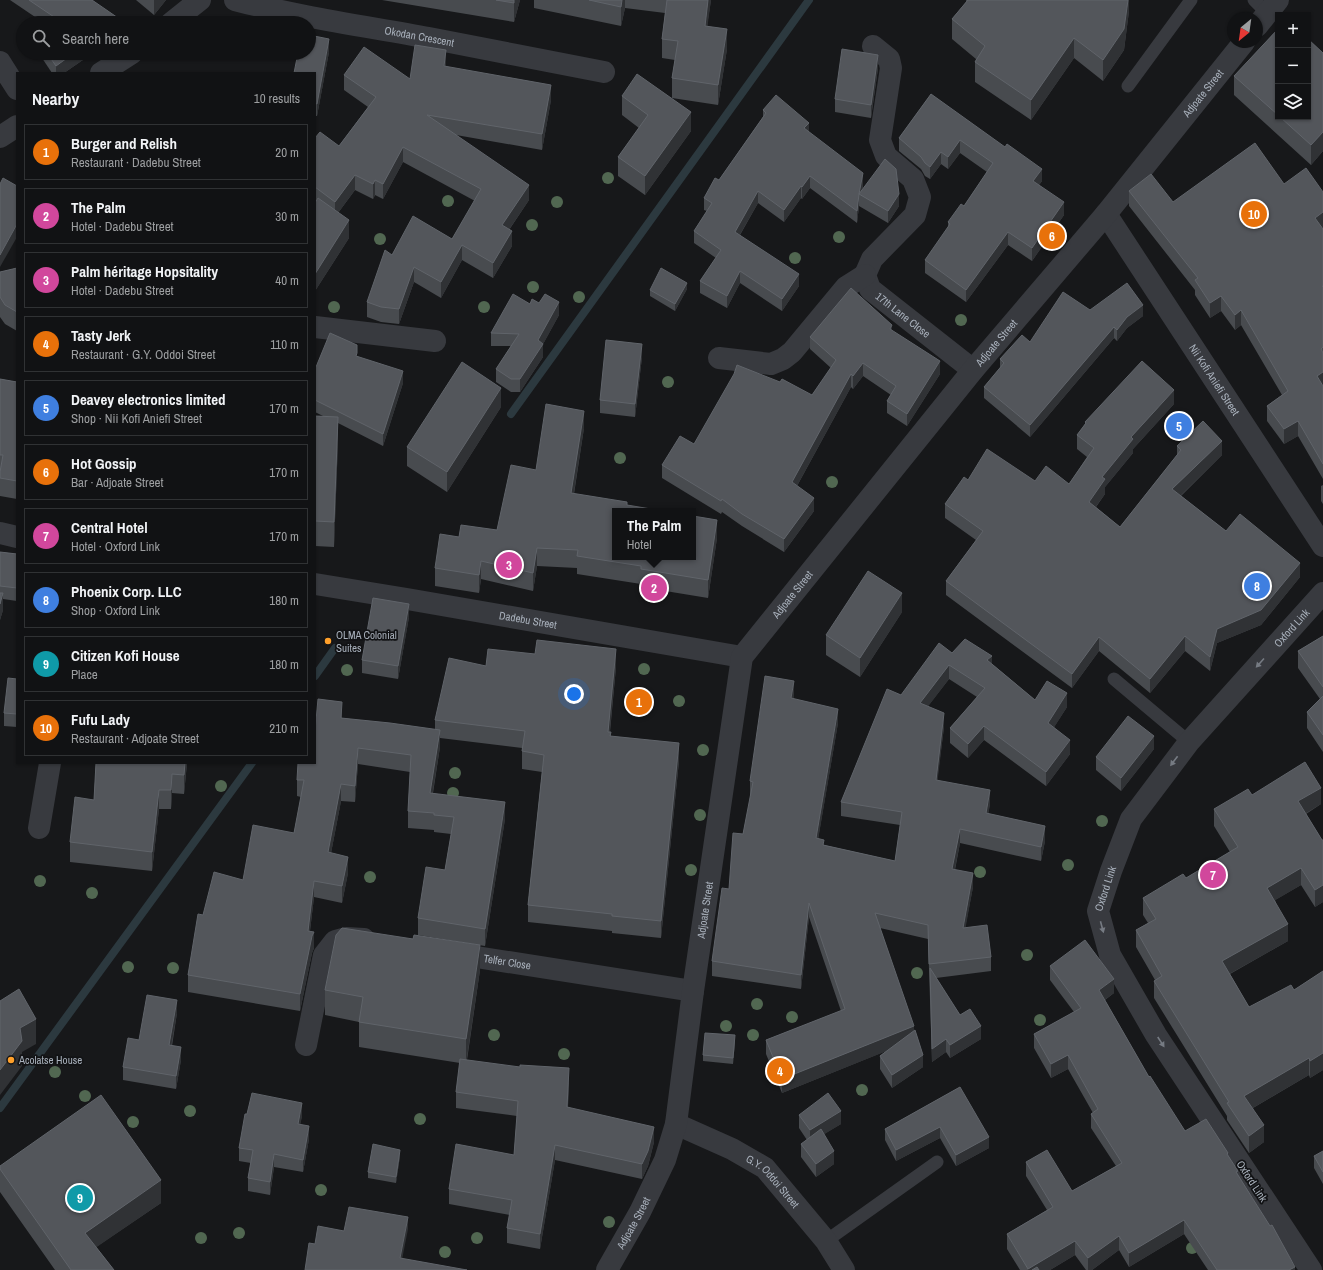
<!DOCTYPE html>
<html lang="en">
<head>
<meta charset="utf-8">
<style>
	:root { --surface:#111214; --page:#1e2022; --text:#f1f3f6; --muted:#9c9ea0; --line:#303234; --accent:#ffa02a }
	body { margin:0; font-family:"Archivo Narrow",sans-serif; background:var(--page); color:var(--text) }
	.controls { position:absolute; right:12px; top:12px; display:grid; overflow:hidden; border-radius:0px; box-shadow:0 1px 3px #0004 }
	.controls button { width:36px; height:36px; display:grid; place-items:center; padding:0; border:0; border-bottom:1px solid var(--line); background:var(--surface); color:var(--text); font:20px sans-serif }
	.compass { position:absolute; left:1227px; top:12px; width:36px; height:36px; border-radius:50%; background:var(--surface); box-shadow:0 1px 3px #0004; rotate:209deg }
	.you { position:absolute; left:574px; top:694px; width:14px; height:14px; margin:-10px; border:3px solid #fff; border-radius:50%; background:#1a73e8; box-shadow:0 0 0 6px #1a73e833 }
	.badge { display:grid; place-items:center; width:26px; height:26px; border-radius:50%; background:var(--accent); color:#fff; font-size:13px; font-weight:700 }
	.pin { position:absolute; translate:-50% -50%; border:2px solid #fff; box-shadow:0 1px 4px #0006 }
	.popup { position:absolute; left:612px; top:508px; width:84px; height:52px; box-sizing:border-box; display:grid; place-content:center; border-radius:0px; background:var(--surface); filter:drop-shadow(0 1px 3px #0005); font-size:13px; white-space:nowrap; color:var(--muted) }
	.popup b { font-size:15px; color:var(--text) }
	.popup::after { content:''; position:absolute; left:50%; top:100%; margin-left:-8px; border:8px solid transparent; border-top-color:var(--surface) }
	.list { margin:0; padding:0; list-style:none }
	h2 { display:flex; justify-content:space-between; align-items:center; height:52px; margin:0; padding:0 16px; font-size:17px }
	h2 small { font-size:13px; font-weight:400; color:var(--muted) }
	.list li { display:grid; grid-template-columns:26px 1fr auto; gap:12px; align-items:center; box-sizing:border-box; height:56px; margin:0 8px 8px; padding:0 8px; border:1px solid var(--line); border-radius:0px }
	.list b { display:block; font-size:15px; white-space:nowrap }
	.list p { margin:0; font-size:13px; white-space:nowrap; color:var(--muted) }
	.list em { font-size:13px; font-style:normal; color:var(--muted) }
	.icon { flex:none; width:22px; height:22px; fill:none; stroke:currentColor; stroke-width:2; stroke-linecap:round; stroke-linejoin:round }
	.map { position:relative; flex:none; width:1323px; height:1270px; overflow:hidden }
	.search { position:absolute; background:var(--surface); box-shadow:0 1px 3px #0004; left:16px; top:16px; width:300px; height:44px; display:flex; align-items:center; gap:10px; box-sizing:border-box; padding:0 14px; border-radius:22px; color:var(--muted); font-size:15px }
	.panel { position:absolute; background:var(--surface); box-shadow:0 1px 3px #0004; left:16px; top:72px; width:300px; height:692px; border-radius:0px }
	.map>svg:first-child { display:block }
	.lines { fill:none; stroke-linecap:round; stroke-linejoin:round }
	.stream { stroke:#2c393f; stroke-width:8 }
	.lane { stroke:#383a3f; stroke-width:13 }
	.street { stroke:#383a3f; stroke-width:22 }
	.tree { fill:#516751 }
	.wall { fill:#484b4f }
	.shaded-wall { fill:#303235 }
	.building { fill:#53565b; stroke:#60646a }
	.oneway { fill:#767b83 }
	.poi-dot { fill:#ffa02a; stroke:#121315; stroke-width:1.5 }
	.labels { text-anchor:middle; stroke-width:3.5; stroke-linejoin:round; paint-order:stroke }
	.street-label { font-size:11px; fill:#a8b0bb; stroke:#121315 }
	.poi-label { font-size:11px; fill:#a8b0bb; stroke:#121315; text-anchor:start }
</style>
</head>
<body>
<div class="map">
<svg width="1323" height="1270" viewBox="0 0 1323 1270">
	<rect width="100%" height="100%" fill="#17181a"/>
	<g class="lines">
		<g class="stream">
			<polyline points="511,414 809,0"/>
			<polyline points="315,676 335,648"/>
			<polyline points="0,1108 252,763"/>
		</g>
		<g class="lane">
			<polyline points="1254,0 1267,13"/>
			<polyline points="1128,86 1191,0"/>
			<polyline points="1114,679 1189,742"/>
			<polyline points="826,1241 937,1162"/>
		</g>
		<g class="street">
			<path id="s1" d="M 235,0 C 299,17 364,26 429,38 C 487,49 546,61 604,72"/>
			<polyline points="171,23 200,0"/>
			<polyline points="1257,26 1278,0"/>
			<path id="s2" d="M 873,46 L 889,59 L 891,68 L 880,140 L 886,156 L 913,179 L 920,197 L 915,215 L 872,259 L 865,275 L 870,289 L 973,370"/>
			<polyline points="0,62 17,89"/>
			<polyline points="101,73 132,53"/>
			<polyline points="0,137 17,126"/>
			<path id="s3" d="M 1106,214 L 1323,546"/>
			<polyline points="315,327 435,341"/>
			<polyline points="719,358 771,364 783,359 792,352 846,287 865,275"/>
			<polyline points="0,533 17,537"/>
			<path id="s4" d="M 315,584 L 407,599 L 742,657"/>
			<polyline points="39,828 50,763"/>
			<path id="s5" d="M 451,953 L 693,991"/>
			<polyline points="306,1045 324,955 335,941 346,938 364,939"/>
			<path id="s6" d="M 676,1124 L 732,1149 L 765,1168 L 826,1241 L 844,1270"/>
			<path id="s7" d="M 607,1270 L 640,1212 L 665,1160 L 676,1124 L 693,991 L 742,657 L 973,370 L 1106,214 L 1244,42"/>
			<path id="s8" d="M 1311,1270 L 1156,1035 L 1110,955 L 1098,911 L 1111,871 L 1131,819 L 1189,742 L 1323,593"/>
		</g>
	</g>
	<g class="tree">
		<circle cx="608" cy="178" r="6"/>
		<circle cx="448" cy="201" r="6"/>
		<circle cx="557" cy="202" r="6"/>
		<circle cx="532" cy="225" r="6"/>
		<circle cx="839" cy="237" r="6"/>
		<circle cx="380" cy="239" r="6"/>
		<circle cx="795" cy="258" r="6"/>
		<circle cx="533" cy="287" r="6"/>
		<circle cx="579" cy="297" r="6"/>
		<circle cx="334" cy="307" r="6"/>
		<circle cx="484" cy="307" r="6"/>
		<circle cx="961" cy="320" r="6"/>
		<circle cx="668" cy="382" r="6"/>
		<circle cx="620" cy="458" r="6"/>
		<circle cx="832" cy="482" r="6"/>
		<circle cx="644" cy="669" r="6"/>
		<circle cx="347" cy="670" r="6"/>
		<circle cx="679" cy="701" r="6"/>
		<circle cx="703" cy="750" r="6"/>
		<circle cx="455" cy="773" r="6"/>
		<circle cx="221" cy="786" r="6"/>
		<circle cx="453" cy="793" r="6"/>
		<circle cx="700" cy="815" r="6"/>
		<circle cx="1102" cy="821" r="6"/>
		<circle cx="1068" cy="865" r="6"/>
		<circle cx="691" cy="870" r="6"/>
		<circle cx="980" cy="872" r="6"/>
		<circle cx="370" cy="877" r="6"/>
		<circle cx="40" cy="881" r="6"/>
		<circle cx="92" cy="893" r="6"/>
		<circle cx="1027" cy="955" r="6"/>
		<circle cx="128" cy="967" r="6"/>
		<circle cx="173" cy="968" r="6"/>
		<circle cx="917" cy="973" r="6"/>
		<circle cx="757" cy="1004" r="6"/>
		<circle cx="792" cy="1017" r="6"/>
		<circle cx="1040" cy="1020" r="6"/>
		<circle cx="726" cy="1026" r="6"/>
		<circle cx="494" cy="1035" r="6"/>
		<circle cx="753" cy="1035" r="6"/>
		<circle cx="564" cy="1054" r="6"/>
		<circle cx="55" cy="1072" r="6"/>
		<circle cx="862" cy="1090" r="6"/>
		<circle cx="85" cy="1096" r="6"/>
		<circle cx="190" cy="1111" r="6"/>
		<circle cx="420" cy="1119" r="6"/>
		<circle cx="133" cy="1122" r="6"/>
		<circle cx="321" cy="1190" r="6"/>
		<circle cx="609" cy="1222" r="6"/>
		<circle cx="239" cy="1233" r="6"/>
		<circle cx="201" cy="1238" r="6"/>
		<circle cx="477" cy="1238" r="6"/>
		<circle cx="1192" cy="1248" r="6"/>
		<circle cx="445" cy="1252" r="6"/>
	</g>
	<g class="wall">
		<polygon points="10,0 92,0 121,23 44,23"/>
		<polygon points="136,0 166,0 154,15"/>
		<polygon points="382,0 520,0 514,22"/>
		<polygon points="534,0 711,0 707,26 727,49 718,105 672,98 672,78 675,60 662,58 662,39 665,13 625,8 621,26 534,8"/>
		<polygon points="966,0 1129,0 1129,11 1124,50 1103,81 1074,58 1031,120 975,82 975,62 976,59 952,39 952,19 966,2"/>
		<polygon points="1278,29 1278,117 1308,117 1323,53 1323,151 1311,165 1234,95 1234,76"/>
		<polygon points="329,52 317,116 315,116 315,73"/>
		<polygon points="40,53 93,53 64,73 52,73 40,55"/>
		<polygon points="446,67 551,100 542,150 456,135 529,200 509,230 512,246 493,278 462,260 441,298 414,282 399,324 381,322 367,317 367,302 392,255 452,239 475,201 403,162 383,199 375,195 373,199 355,190 338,213 349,238 315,291 315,138 339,146 368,107 344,90 344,75 410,79"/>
		<polygon points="878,68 871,118 835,112 835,99"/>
		<polygon points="931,94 1042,181 1039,185 1064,215 1032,261 1008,245 966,302 925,273 925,260 948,228 948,222 964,206 987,172 960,153 948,169 941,164 930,179 925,176 921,169 899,151 899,138"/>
		<polygon points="622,96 691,131 645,195 618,176 618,157 639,128 622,115"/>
		<polygon points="763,110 809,132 863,185 862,191 899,206 888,223 859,206 857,223 810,188 802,199 801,198 784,222 758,203 740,235 799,286 782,311 740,283 727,308 700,293 700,281 716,258 694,243 694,231 707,211 704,210 704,198 719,180 763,117"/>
		<polygon points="1284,184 1323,192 1323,227 1322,228 1323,229 1323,479 1298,436 1284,444 1267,421 1267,406 1282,395 1241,325 1235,330 1221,311 1210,318 1195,295 1195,290 1129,206 1129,191 1173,202"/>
		<polygon points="17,268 17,331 5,324 0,317 0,272"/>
		<polygon points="687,289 675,311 650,296 650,290"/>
		<polygon points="530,304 559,315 543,344 543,357 520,392 511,392 496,382 496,369 511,346 491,346 491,333"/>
		<polygon points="1090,310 1143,316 1127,328 1117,341 1114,338 1030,437 984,398 984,387 1000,368 1000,359 1030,342"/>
		<polygon points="892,331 940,374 907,426 887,413 887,401 891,395 863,376 853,389 851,387 797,486 814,511 784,552 742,526 722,512 721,514 662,478 662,465 694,444 812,395 831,368 810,349 810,337"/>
		<polygon points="357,357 403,383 383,446 338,423 338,442 334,547 315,546 315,416 325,417 315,412 315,366 316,367"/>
		<polygon points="642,357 635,417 600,413 600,400"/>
		<polygon points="0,379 17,382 17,499 0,496"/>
		<polygon points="1174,404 1133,449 1133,453 1105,487 1105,494 1096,507 1120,527 1177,455 1177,446 1222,455 1181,496 1226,531 1300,577 1261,625 1217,643 1210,671 1185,651 1150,693 1099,651 1072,688 946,595 946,581 976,540 945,518 945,504 968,480 1035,481 1069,484 1087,457 1077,449 1077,435 1085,424 1085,422"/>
		<polygon points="501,407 447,492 407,466 407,447"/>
		<polygon points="584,428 574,494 627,505 717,538 708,598 641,587 641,584 577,574 577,568 537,566 533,591 481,579 479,593 435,586 435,568 459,537 497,530 536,470"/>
		<polygon points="1323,485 1323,504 1321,501 1321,486"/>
		<polygon points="0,552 17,554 17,601 3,599 3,610 0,620"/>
		<polygon points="902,612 860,677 826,655 826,635"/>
		<polygon points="409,617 398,679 362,673 362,660"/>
		<polygon points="1323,636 1323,752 1307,728 1307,712 1320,699 1298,668 1298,651"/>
		<polygon points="952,653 992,664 1035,700 1067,707 1054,727 1070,754 1046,786 984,740 968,758 950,743 950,728 977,697 949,679 928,706 944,727 937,781 990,804 988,814 1045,841 1041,861 960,843 955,870 973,887 965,928 991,957 991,971 936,978 960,1015 981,1039 950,1058 946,1052 932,1062 928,939 880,928 914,1031 923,1067 892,1088 880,1069 880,1056 886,1051 782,1093 766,1054 766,1040 841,1011 809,917 801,989 712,976 712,961 729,889 743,834 751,796 750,796 750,781 794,695 793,699 838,723 818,839 824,845 895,861 900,825 841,816 841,802 901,695"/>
		<polygon points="486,666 616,667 610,732 611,736 679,761 661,938 612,933 612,931 528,922 528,905 542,772 522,769 522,748 440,738 440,747 433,793 505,819 485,946 418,935 418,918 445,870 451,834 434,832 434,830 408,828 408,811 410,772 358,764 355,802 341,801 331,853 348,873 342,903 314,897 310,931 314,948 312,953 300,1011 188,992 188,975 203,915 243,880 294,833 301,797 297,796 297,780 342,718 435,730 435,720"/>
		<polygon points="17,679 17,727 4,726 4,713"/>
		<polygon points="1154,749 1121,791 1096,770 1096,757"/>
		<polygon points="96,763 187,763 184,794 172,793 171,809 159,809 152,871 70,862 70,842 94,800"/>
		<polygon points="1252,795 1321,804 1306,814 1322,840 1323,840 1323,902 1315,907 1301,885 1275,900 1288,941 1230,974 1249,1007 1294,990 1323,971 1323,1070 1310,1078 1309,1075 1253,1108 1264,1142 1249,1153 1227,1120 1227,1116 1154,998 1154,981 1155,980 1136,947 1136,930 1148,923 1143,915 1143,898 1186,878 1230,852 1214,826 1214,809"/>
		<polygon points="1050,966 1114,993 1105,1000 1149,1077 1185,1131 1228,1155 1238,1174 1295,1270 1208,1270 1184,1234 1129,1267 1119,1250 1092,1270 1086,1270 1075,1255 1050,1270 1020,1270 1007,1249 1007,1234 1047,1210 1026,1176 1026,1162 1072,1191 1116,1166 1091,1128 1091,1114 1093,1113 1068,1069 1051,1078 1034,1048 1034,1034 1074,1012 1050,980"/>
		<polygon points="480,970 467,1060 569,1083 568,1107 654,1142 648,1166 642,1179 555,1160 540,1249 507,1243 507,1228 510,1215 449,1204 449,1189 514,1155 517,1116 456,1108 456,1092 460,1063 359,1047 359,1022 325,1015 325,990"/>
		<polygon points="177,1013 172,1046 181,1060 176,1089 123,1080 123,1067 139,1040"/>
		<polygon points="735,1042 733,1064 703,1061 703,1055"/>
		<polygon points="960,1087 989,1148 956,1166 940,1138 896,1161 885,1140 885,1129"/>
		<polygon points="247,1114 302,1116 300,1124 309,1139 303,1172 274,1167 270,1195 248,1191 248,1178 251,1163 239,1161 239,1148"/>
		<polygon points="799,1115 841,1124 824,1134 834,1164 816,1177 801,1157 801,1144 807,1140 799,1128"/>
		<polygon points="1323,1151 1323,1184 1314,1168 1314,1156"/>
		<polygon points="400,1156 396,1183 368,1178 368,1172"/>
		<polygon points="0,1166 161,1203 96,1247 114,1270 55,1270 0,1192"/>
	</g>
	<g class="shaded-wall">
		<polygon points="154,0 166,0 154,15"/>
		<polygon points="514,0 520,0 514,22"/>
		<polygon points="622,0 625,0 625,8 621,26 621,7"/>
		<polygon points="708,0 711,0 705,45 705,26"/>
		<polygon points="1128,0 1129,0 1129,11 1124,50 1103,81 1103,60"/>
		<polygon points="121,20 121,23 117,23"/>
		<polygon points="727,29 727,49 718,105 718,85"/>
		<polygon points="1074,38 1074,58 1031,120 1031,100"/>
		<polygon points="329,39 329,52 317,116 317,104"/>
		<polygon points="446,50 446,66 444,81 444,66"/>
		<polygon points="74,53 93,53 64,73 56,73 56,66"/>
		<polygon points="878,55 878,68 871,118 871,105"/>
		<polygon points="551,85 551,100 542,150 542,134"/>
		<polygon points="691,112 691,131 645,195 645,176"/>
		<polygon points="809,123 809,135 804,128"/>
		<polygon points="1323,132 1323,151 1311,165 1311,145"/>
		<polygon points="960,140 960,153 948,169 948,157"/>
		<polygon points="403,147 403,162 383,199 383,184"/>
		<polygon points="941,152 941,164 930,179 930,167"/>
		<polygon points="1042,169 1042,181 1033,193 1033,181"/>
		<polygon points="863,173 863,185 861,195 859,194"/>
		<polygon points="355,175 355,190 335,217 335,202"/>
		<polygon points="810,176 810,188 802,199 802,187"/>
		<polygon points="375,180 375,195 373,199 373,184"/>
		<polygon points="529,185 529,200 502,240 502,225"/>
		<polygon points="801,186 801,198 784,222 784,210"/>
		<polygon points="758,191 758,203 735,243 735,232"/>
		<polygon points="859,194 859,206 857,223 857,211"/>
		<polygon points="899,194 899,206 888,223 888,211"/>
		<polygon points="1064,202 1064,215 1032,261 1032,248"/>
		<polygon points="1323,212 1323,227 1315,233 1315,218"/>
		<polygon points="349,220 349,238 315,291 315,274"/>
		<polygon points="17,224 17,237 0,267 0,255"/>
		<polygon points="512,231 512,246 493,278 493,263"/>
		<polygon points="1008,232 1008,245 966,302 966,290"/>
		<polygon points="462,245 462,260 441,298 441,282"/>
		<polygon points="414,267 414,282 399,324 399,309"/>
		<polygon points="740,271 740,283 727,308 727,296"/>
		<polygon points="799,274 799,286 782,311 782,299"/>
		<polygon points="687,283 687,289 675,311 675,304"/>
		<polygon points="1221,296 1221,311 1210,318 1210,303"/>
		<polygon points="559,302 559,315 541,348 543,344 543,357 520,392 520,379 538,340"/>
		<polygon points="1143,305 1143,316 1127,328 1117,341 1117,330 1127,317"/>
		<polygon points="1241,310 1241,325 1235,330 1235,315"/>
		<polygon points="892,325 892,338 890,329"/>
		<polygon points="1114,327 1114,338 1030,437 1030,425"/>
		<polygon points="642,344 642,357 635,417 635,404"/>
		<polygon points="940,361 940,374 907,426 907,414"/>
		<polygon points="863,363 863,376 853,389 853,376"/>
		<polygon points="403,371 403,383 383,446 383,434"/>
		<polygon points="1323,372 1323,387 1317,376"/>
		<polygon points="851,374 851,387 792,495 792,482"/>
		<polygon points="501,388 501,407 447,492 447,472"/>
		<polygon points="1174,390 1174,404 1133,449 1133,453 1105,487 1105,494 1089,516 1089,502 1102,477 1131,437"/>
		<polygon points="584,411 584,428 571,511 571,493"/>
		<polygon points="338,417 338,442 334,547 334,522"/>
		<polygon points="1298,421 1298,436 1284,444 1284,429"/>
		<polygon points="1222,441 1222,455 1172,504 1172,489"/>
		<polygon points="814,498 814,511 784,552 784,539"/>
		<polygon points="717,520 717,538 708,598 708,580"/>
		<polygon points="537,548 537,566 533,591 533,573"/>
		<polygon points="481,561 481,579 479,593 479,575"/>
		<polygon points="1300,563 1300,577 1261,625 1217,643 1210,671 1210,657 1217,629"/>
		<polygon points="3,593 3,610 0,620 0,604"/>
		<polygon points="902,593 902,612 860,677 860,658"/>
		<polygon points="409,604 409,617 398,679 398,666"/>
		<polygon points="1185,636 1185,651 1150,693 1150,679"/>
		<polygon points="1099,637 1099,651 1072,688 1072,674"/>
		<polygon points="616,649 616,667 608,749 608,732"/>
		<polygon points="992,656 992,670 987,660"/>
		<polygon points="949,665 949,679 920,717 920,703"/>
		<polygon points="794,681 794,695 791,713 791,698"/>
		<polygon points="1067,693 1067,707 1048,737 1048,723"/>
		<polygon points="342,702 342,718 341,718"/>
		<polygon points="838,709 838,723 816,852 816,838"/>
		<polygon points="944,713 944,727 936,794 936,780"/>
		<polygon points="984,726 984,740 968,758 968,744"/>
		<polygon points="440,730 440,747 430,809 430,793"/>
		<polygon points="1154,736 1154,749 1121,791 1121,778"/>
		<polygon points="1070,740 1070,754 1046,786 1046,772"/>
		<polygon points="679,743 679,761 661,938 661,921"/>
		<polygon points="358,748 358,764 355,802 355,786"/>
		<polygon points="185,763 187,763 184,794 184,775"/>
		<polygon points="172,774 172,793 171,809 171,790"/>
		<polygon points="341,784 341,801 328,869 328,852"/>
		<polygon points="1321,788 1321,804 1298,818 1298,801"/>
		<polygon points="159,790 159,809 152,871 152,852"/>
		<polygon points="990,790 990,804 986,828 986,813"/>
		<polygon points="505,802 505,819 485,946 485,929"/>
		<polygon points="1045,826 1045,841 1041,861 1041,847"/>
		<polygon points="960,829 960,843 952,883 952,869"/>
		<polygon points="348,857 348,873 342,903 342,886"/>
		<polygon points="1301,868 1301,885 1267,905 1267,888"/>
		<polygon points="973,873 973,887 963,942 963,928"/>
		<polygon points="314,881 314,897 308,947 308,931"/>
		<polygon points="1323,885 1323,902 1315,907 1315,890"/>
		<polygon points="809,903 809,917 801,989 801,975"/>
		<polygon points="1288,924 1288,941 1222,978 1222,961"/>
		<polygon points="314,932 314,948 312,953 300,1011 300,994 312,936"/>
		<polygon points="480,945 480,970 466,1064 466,1039"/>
		<polygon points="1114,979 1114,993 1099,1004 1099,990"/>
		<polygon points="177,1000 177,1013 169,1058 169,1045"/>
		<polygon points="36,1019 36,1044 22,1052 22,1066 0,1095 0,1070 20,1028"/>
		<polygon points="914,1026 914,1040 782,1093 782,1079"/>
		<polygon points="981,1026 981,1039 950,1058 950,1045"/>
		<polygon points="735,1035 735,1042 733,1064 733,1058"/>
		<polygon points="946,1039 946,1052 932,1062 932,1049"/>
		<polygon points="181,1047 181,1060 176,1089 176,1076"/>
		<polygon points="1323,1053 1323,1070 1310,1078 1310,1061"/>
		<polygon points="923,1055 923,1067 892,1088 892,1075"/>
		<polygon points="1068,1055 1068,1069 1051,1078 1051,1064"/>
		<polygon points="1309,1058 1309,1075 1244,1113 1244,1096"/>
		<polygon points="569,1068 569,1083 567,1122 567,1107"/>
		<polygon points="302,1103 302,1116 298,1137 298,1124"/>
		<polygon points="841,1111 841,1124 810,1143 810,1130"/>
		<polygon points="1264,1125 1264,1142 1249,1153 1249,1136"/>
		<polygon points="309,1126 309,1139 303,1172 303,1160"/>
		<polygon points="654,1127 654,1142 648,1166 642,1179 642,1164"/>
		<polygon points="940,1127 940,1138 896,1161 896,1150"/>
		<polygon points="989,1137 989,1148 956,1166 956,1155"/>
		<polygon points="555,1145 555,1160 540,1249 540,1234"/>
		<polygon points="400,1150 400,1156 396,1183 396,1177"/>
		<polygon points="834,1151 834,1164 816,1177 816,1164"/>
		<polygon points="274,1154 274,1167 270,1195 270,1182"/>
		<polygon points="161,1180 161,1203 85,1255 85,1233"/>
		<polygon points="408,1217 408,1229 400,1270 400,1258"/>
		<polygon points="1184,1220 1184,1234 1129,1267 1129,1253"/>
		<polygon points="1119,1236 1119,1250 1092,1270 1088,1270 1088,1258"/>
		<polygon points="1075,1241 1075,1255 1050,1270 1028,1270 1028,1269"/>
		<polygon points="1295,1267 1295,1270 1289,1270"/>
	</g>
	<g class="building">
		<polygon points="29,0 92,0 121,20 117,23 63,23"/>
		<polygon points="496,0 514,0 514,3"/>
		<polygon points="589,0 622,0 621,7"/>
		<polygon points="667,0 708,0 705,26 727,29 718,85 672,78 678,41 662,39"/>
		<polygon points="968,0 1128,0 1124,29 1103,60 1074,38 1031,100 975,62 985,46 952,19"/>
		<polygon points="1278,29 1278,115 1234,76"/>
		<polygon points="309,35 329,39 317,104 315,103 315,73 294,73 298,53 309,53"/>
		<polygon points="1308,39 1323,53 1323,132 1311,145 1280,117 1308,117"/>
		<polygon points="415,45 446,50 444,66 551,85 542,134 427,115 529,185 502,225 512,231 493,263 462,245 441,282 414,267 399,309 381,307 367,302 385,250 392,255 413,216 452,239 481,189 403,147 383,184 375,180 373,184 355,175 335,202 315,187 315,138 320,132 339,146 376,97 344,75 364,47 410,79"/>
		<polygon points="842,49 878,55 871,105 835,99"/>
		<polygon points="47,53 74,53 56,66"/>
		<polygon points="637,74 691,112 645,176 618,157 648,115 622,96"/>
		<polygon points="931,94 1005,147 1007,144 1042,169 1033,181 1064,202 1032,248 1008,232 966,290 925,260 950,224 948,222 961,204 964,206 993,163 960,140 948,157 941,152 930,167 925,163 921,157 899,138"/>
		<polygon points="776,95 809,123 804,128 863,173 859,194 885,159 896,169 899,194 888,211 859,194 857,211 810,176 802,187 801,186 784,210 758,191 735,232 799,274 782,299 740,271 727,296 700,281 721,250 694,231 712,203 704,198 715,178 719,180 766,113 763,110"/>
		<polygon points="1255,143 1284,184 1306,168 1323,192 1323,212 1315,218 1323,229 1323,286 1322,286 1323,287 1323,347 1321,349 1323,353 1323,372 1317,376 1323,386 1323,464 1298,421 1284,429 1267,406 1288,391 1241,310 1235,315 1221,296 1210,303 1195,280 1198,278 1129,191 1151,174 1173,202"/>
		<polygon points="3,178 17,186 17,224 0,255 0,184"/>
		<polygon points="318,198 349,220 315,274 315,203"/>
		<polygon points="17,268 17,312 5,305 0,297 0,272"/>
		<polygon points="661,268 687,283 675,304 650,290"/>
		<polygon points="1127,283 1143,305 1127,317 1117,330 1114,327 1030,425 984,387 1004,363 1000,359 1022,335 1030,342 1063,292 1090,310"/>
		<polygon points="851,288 892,325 890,329 940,361 907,414 887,401 896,386 863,363 853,376 851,374 792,482 814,498 784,539 742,514 722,499 721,501 662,465 680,436 694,444 734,374 737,365 780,382 782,379 812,395 836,360 810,337"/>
		<polygon points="513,294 530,304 532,299 539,303 545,294 559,302 538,340 543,344 520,379 511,379 496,369 519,334 491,333"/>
		<polygon points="330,333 357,345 357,353 356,356 403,371 383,434 315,400 315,366 316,367"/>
		<polygon points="606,340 642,344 635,404 600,400"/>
		<polygon points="1142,361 1174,390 1131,437 1133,439 1102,477 1105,479 1089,502 1120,527 1181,450 1177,446 1203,421 1222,441 1172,489 1226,531 1240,514 1300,563 1261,610 1217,629 1210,657 1185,636 1150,679 1099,637 1072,674 946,581 983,531 945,504 964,477 968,480 987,449 1035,481 1046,466 1069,484 1094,448 1077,435 1086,423 1085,422"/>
		<polygon points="462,362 501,388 447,472 407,447"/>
		<polygon points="0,379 17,382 17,481 0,478 0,472 3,455 0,455"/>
		<polygon points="546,404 584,411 571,493 627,502 627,505 663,511 615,511 615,557 693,557 693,516 717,520 708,580 641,569 641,566 577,556 578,550 537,548 533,573 481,561 479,575 435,568 440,534 459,537 461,525 497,530 511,465 536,470"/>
		<polygon points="315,416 338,417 334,522 315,521"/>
		<polygon points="0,552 17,554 17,588 0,586"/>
		<polygon points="868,571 902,593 860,658 826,635"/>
		<polygon points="0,593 3,593 0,604"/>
		<polygon points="373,598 409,604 398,666 362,660"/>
		<polygon points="1323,636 1323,687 1298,651"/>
		<polygon points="965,639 992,656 987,660 1035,700 1047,681 1067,693 1048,723 1070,740 1046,772 984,726 968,744 950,728 985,688 949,665 920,703 944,713 936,780 990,790 986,813 1045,826 1041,847 960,829 952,869 973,873 963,928 987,925 991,957 929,964 928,925 875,913 914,1026 782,1079 766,1040 845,1009 809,903 801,975 712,961 722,888 729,889 733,833 743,834 753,782 750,781 765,676 794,681 791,698 838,709 816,838 824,840 823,845 895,861 902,812 841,802 887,689 901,695 939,643 952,653"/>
		<polygon points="537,640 616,649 608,732 611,732 610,736 679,743 661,921 612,916 612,914 528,905 544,755 522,751 525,731 435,720 449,658 486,666 488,649 535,654"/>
		<polygon points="8,678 17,679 17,714 4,713"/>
		<polygon points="1323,696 1323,735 1307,712"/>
		<polygon points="318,699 342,702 341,718 390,723 440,730 430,793 505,802 485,929 418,918 426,867 445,870 454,817 434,815 434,813 408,811 411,755 358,748 355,786 341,784 328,852 348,857 342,886 314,881 308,931 314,932 312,936 300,994 188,975 198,914 203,915 214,872 243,880 253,825 294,833 304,780 297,780 298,763 315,763 315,731"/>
		<polygon points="1128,716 1154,736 1121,778 1096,757"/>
		<polygon points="1305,762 1321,788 1298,801 1322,840 1323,840 1323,885 1315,890 1301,868 1267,888 1288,924 1222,961 1249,1007 1291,985 1294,990 1323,971 1323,1053 1310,1061 1309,1058 1244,1096 1264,1125 1249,1136 1227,1103 1229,1102 1154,981 1162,976 1136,930 1156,919 1143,898 1183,874 1186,878 1238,847 1214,809 1248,789 1252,795"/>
		<polygon points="96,763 185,763 184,775 172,774 171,790 159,790 152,852 70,842 75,797 94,800"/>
		<polygon points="342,928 413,939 414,935 480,945 466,1039 359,1022 363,997 325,990 336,935"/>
		<polygon points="1085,940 1114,979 1099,990 1149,1077 1150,1076 1185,1131 1206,1119 1228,1153 1227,1154 1238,1171 1236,1172 1270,1226 1272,1225 1295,1267 1289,1270 1217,1270 1184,1220 1129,1253 1119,1236 1088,1258 1075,1241 1028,1269 1007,1234 1053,1207 1026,1162 1047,1150 1072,1191 1122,1163 1091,1114 1098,1109 1068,1055 1051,1064 1034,1034 1081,1008 1050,966"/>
		<polygon points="930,968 960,1015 970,1009 981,1026 950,1045 946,1039 932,1049"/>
		<polygon points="19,989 36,1019 20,1028 22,1041 0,1070 0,1001"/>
		<polygon points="147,995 177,1000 169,1045 181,1047 176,1076 123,1067 128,1038 139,1040"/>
		<polygon points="915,1030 923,1055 892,1075 880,1056"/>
		<polygon points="705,1033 735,1035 733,1058 703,1055"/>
		<polygon points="460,1059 520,1067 520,1065 569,1068 567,1107 654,1127 648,1151 642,1164 555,1145 540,1234 507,1228 512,1200 449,1189 456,1144 514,1155 518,1101 456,1092"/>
		<polygon points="960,1087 989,1137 956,1155 940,1127 896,1150 885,1129"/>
		<polygon points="252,1093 302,1103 298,1124 309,1126 303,1160 274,1154 270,1182 248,1178 253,1150 239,1148 245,1114 247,1114"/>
		<polygon points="828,1093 841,1111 810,1130 799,1115"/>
		<polygon points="101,1095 161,1180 85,1233 114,1270 71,1270 0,1169 0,1166"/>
		<polygon points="821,1129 834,1151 816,1164 801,1144"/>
		<polygon points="373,1144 400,1150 396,1177 368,1172"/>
		<polygon points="1323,1151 1323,1172 1314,1156"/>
		<polygon points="349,1207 408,1217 400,1258 467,1270 305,1270 309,1243 315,1244 318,1226 344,1231"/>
		<polygon points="1037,1267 1039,1270 1032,1270"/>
	</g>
	<defs><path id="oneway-solid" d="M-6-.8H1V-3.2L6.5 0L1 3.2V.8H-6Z"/></defs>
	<g class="oneway">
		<use href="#oneway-solid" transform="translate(1260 663) rotate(132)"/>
		<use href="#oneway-solid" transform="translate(1174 761) rotate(127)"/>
		<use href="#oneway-solid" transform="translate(1102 927) rotate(75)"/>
		<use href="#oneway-solid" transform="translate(1161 1042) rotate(57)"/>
	</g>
	<g class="poi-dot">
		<circle cx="328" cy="641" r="4"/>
		<circle cx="11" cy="1060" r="4"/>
	</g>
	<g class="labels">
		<g class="street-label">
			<text dy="4" stroke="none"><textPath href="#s1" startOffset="188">Okodan Crescent</textPath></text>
			<text dy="4" stroke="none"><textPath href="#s7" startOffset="1362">Adjoate Street</textPath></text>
			<text dy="4" stroke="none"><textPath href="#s2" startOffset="329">17th Lane Close</textPath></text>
			<text dy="4" stroke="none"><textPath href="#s7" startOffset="1038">Adjoate Street</textPath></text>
			<text dy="4" stroke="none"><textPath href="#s3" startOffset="198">Nii Kofi Aniefi Street</textPath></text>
			<text dy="4" stroke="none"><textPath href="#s7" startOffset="714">Adjoate Street</textPath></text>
			<text dy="4" stroke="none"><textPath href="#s4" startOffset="216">Dadebu Street</textPath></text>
			<text dy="4" stroke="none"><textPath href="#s8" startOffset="767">Oxford Link</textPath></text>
			<text dy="4" stroke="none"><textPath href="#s8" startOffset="443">Oxford Link</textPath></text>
			<text dy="4" stroke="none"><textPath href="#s7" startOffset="378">Adjoate Street</textPath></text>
			<text dy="4" stroke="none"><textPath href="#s5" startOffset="57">Telfer Close</textPath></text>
			<text transform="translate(1252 1181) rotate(57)" y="4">Oxford Link</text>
			<text dy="4" stroke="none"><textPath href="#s6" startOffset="114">G.Y. Oddoi Street</textPath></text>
			<text dy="4" stroke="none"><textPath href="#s7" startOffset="54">Adjoate Street</textPath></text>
		</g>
		<g class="poi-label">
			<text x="336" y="639">OLMA Colonial<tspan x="336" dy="13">Suites</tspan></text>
			<text x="19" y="1064">Acolatse House</text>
		</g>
	</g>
</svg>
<div class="controls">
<button>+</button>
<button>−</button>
<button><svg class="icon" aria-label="layers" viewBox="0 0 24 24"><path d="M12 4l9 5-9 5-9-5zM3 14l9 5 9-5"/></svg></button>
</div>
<svg class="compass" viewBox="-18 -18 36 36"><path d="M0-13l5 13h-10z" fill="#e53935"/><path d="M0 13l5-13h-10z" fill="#9c9ea0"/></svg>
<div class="you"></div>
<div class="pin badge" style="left:639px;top:702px;background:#e8710a">1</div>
<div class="pin badge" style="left:654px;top:588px;background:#d1479c">2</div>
<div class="popup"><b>The Palm</b>Hotel</div>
<div class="pin badge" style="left:509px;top:565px;background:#d1479c">3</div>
<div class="pin badge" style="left:780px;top:1071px;background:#e8710a">4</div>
<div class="pin badge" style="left:1179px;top:426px;background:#3f7fe0">5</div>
<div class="pin badge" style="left:1052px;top:236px;background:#e8710a">6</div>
<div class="pin badge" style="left:1213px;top:875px;background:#d1479c">7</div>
<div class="pin badge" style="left:1257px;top:586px;background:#3f7fe0">8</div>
<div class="pin badge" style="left:80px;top:1198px;background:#0f9aa8">9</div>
<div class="pin badge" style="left:1254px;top:214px;background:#e8710a">10</div>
<div class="search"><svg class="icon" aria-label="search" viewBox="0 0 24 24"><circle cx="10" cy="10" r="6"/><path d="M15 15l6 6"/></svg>Search here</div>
<section class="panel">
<h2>Nearby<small>10 results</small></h2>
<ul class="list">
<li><span class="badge" style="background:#e8710a">1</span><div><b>Burger and Relish</b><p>Restaurant · Dadebu Street</p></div><em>20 m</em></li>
<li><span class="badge" style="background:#d1479c">2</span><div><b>The Palm</b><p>Hotel · Dadebu Street</p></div><em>30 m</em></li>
<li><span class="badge" style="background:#d1479c">3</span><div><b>Palm héritage Hopsitality</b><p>Hotel · Dadebu Street</p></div><em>40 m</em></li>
<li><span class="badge" style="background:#e8710a">4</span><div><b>Tasty Jerk</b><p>Restaurant · G.Y. Oddoi Street</p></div><em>110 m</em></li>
<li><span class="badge" style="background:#3f7fe0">5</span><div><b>Deavey electronics limited</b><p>Shop · Nii Kofi Aniefi Street</p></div><em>170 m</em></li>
<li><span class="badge" style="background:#e8710a">6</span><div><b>Hot Gossip</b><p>Bar · Adjoate Street</p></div><em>170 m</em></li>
<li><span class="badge" style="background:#d1479c">7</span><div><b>Central Hotel</b><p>Hotel · Oxford Link</p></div><em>170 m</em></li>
<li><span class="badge" style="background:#3f7fe0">8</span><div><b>Phoenix Corp. LLC</b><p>Shop · Oxford Link</p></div><em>180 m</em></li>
<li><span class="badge" style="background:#0f9aa8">9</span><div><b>Citizen Kofi House</b><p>Place</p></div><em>180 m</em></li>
<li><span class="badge" style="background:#e8710a">10</span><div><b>Fufu Lady</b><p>Restaurant · Adjoate Street</p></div><em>210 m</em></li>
</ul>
</section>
</div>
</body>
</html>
